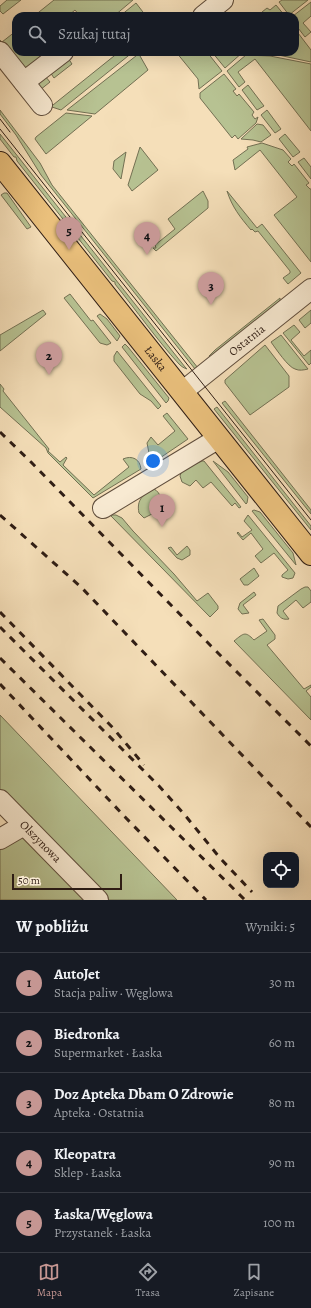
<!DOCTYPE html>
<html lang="pl">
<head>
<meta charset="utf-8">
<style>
	:root { --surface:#171b24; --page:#20242c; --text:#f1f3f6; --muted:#9ea1a6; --line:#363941; --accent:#c59692 }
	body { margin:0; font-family:Alegreya,serif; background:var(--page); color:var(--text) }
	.controls { position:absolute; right:12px; bottom:12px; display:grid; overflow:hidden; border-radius:8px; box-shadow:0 4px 16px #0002 }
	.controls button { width:36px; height:36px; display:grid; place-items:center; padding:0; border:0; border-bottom:1px solid var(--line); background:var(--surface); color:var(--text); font:20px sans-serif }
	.scale { position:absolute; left:12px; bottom:10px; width:110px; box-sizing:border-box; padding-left:4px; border:2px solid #2f1d14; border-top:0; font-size:11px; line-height:14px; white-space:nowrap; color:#2f1d14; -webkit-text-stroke:3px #f8ead2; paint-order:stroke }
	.you { position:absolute; left:153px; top:461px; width:14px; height:14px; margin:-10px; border:3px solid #fff; border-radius:50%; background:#1a73e8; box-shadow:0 0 0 6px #1a73e833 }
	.badge { display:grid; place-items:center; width:26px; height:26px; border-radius:50%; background:var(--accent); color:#111; font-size:13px; font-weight:700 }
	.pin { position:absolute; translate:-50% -33px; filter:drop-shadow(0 1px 2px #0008) }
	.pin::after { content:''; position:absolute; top:21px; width:14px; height:12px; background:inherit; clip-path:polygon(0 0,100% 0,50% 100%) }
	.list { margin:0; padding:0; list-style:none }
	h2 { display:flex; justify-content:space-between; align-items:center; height:52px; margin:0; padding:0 16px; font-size:17px }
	h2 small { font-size:13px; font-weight:400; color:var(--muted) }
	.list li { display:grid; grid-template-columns:26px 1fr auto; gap:12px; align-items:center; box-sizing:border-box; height:60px; padding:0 16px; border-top:1px solid var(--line) }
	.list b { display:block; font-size:15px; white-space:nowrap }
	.list p { margin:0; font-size:13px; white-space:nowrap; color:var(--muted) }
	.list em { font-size:13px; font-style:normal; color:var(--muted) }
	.icon { flex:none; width:22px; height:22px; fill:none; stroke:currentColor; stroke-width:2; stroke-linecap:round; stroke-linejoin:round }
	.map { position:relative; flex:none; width:311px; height:900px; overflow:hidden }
	.search { position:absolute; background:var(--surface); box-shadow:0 4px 16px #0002; left:12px; right:12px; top:12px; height:44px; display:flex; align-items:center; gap:10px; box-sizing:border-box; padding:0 14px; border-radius:12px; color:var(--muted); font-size:15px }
	.sheet { height:352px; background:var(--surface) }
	nav { display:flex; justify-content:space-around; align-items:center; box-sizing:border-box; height:56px; border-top:1px solid var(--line); background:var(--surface); font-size:11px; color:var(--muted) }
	nav a { display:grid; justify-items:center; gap:2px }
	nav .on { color:var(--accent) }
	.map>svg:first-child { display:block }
	.green { fill:#b7c292; stroke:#737053 }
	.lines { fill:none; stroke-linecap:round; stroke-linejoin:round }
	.minor-casing { stroke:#604e3d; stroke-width:22 }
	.major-casing { stroke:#2f1d14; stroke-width:24 }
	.minor { stroke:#f8ead2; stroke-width:20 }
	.major { stroke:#eac07c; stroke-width:22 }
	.tram { stroke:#2f1d14; stroke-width:1 }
	.rail { stroke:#2f1d14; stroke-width:3; stroke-dasharray:7 7; stroke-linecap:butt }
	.labels { text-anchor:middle; stroke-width:4; stroke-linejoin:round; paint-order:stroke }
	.street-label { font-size:12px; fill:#2f1d14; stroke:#f8ead2 }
</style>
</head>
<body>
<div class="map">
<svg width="311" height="900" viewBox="0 0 311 900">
	<rect width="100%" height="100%" fill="#f5dfb9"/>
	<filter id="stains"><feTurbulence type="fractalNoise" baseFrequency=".005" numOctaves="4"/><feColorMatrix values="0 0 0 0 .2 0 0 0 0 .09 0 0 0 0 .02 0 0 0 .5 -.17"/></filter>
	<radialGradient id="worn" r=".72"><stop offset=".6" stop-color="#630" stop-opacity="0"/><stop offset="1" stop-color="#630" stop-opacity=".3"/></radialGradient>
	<g class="green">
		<polygon points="7,0 21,0 3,14 0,11 0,6"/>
		<polygon points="54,0 133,0 114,16 80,16 75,10 68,16 34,16"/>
		<polygon points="282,0 308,0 289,15 279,2"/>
		<polygon points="311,2 311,16 303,23 311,32 305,37 295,24 295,16 293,16"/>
		<polygon points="136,3 146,16 133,16 132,15 130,16 120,16"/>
		<polygon points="276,5 285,16 262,16 264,14 262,12 267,8 270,10"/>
		<polygon points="295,29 311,50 311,62 269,53 248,53 295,52"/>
		<polygon points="16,31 16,52 57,52 30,74 0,45 0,40 2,42"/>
		<polygon points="119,52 133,52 61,110 49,106 32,85 45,76 50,82 40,90 53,105"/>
		<polygon points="141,52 146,52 140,56 148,70 95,114 67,110"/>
		<polygon points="176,52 207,52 222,71 199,89 198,79"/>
		<polygon points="212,52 243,52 225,68"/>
		<polygon points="246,55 270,56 311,64 311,131 255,59 238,72 245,82 239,87 227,71"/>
		<polygon points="68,58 72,64 54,78 50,72"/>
		<polygon points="224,74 236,89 233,91 237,96 239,94 254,112 252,115 255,119 258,117 256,123 238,139 235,135 232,138 200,98 200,93"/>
		<polygon points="248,85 264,106 257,110 242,90"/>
		<polygon points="0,110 40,163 52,185 198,368 195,369 41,175 16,135 0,114"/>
		<polygon points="267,110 281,129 275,133 261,115"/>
		<polygon points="66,113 92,116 46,154 35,139 36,137"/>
		<polygon points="257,124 263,125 271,135 261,142 253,140 241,139"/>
		<path d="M 0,134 L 185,367 L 187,369 C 184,368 182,367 179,364 C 157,340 136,310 115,284 L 115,282 L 112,281 L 17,161 L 16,157 L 14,157 L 0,139 Z"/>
		<polygon points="285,134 300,152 293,157 279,139"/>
		<polygon points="262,143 283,150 291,159 288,162 292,166 294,164 309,183 306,185 310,189 311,189 311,262 274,215 297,197 260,150 235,170 233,160 248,149 247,147"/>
		<polygon points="140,147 158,170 132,191 128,185"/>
		<polygon points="126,152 121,179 113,169 114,161"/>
		<polygon points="304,158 311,167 311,179 298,162"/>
		<polygon points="203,191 208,201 208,208 156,251 153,248 156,248 155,245 175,229 168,219"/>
		<path d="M 227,191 L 257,228 L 262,224 L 301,273 L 288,284 L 283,278 L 290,273 L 290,271 L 258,231 L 255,232 L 252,229 L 251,230 C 240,217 232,207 227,191 Z"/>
		<polygon points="4,193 7,193 31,227 27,229 1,195"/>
		<polygon points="70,294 91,321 93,320 111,343 107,345 100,343 64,298"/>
		<polygon points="280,298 280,303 211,359 209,356 215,350"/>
		<polygon points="43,310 46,314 0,351 0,335"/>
		<polygon points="311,310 311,323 305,328 299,320"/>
		<polygon points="100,314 107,319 120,336 117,341 97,316"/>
		<polygon points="294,325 300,332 291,340 304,356 311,350 311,363 309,365 283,333"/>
		<path d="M 281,335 L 308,369 C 304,370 299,371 295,369 C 288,367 276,349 271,342 Z"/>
		<polygon points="125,344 128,347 169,398 168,401 166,403 122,347"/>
		<polygon points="265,345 289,376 289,387 250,415 225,383 225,380"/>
		<polygon points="117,351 161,406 158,409 151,401 140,394 114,361 114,356"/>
		<path d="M 0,384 L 4,389 L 3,391 L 49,449 L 48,451 L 60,462 L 66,457 L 67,458 L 63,465 L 94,495 L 129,467 L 123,459 C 132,455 140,459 141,469 L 93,498 L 48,453 L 46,448 L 0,407 Z"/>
		<polygon points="225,401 311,510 311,514 222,403"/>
		<polygon points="217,407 311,526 311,530 214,409"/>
		<polygon points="167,413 188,439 157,460 149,453 147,443 151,437 158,445 175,431 163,416"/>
		<polygon points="202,461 204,461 241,507 239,508 235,503 232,506 211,482 203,488 196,480 190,486 182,482 180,476 182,470"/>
		<polygon points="213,461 228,472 248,497 247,503 246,504"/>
		<path d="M 154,489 C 160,492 163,501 162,507 L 160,505 L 152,509 L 154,513 L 144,518 L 139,513 C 136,499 144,494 154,489 Z"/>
		<polygon points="254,510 260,512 293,553 296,565 252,511"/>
		<polygon points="110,515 116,515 122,518 133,531 174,574 197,601 208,593 218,606 218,609 210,617"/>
		<polygon points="248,515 295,573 293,578 288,579 282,577 282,575 288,570 274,553 261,563 255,556 263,549 251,533 243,540 237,533 238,532 242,537 252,530 244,521"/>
		<polygon points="187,546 190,550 190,555 182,560 177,558 168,548 171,547 177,555"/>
		<polygon points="254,568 259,576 248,585 244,585 240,579"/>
		<path d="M 305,587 L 308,587 L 311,591 L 311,602 L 303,608 L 296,600 L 283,611 L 289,619 C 283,620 280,618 277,613 L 278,606 L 301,589 Z"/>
		<polygon points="254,592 256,595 243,605 249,613 242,614 238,609 240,603"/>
		<path d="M 263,619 L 275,635 L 275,639 L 267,645 L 304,689 L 311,685 L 311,687 L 306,691 L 311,697 L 311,720 L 234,641 C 244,633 245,631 254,640 L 267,631 L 259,620 Z"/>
		<polygon points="0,715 177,900 106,900 0,793"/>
		<polygon points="24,835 91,900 0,900 0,848"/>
	</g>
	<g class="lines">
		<defs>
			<g id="minor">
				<polyline points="203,16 223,0"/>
				<polyline points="0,52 42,105"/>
				<polyline points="24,82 63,52"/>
				<path id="s1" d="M 182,392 L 311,289"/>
				<polyline points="103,508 219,438"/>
				<path id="s2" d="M 0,800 L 98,900"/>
				<polyline points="0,839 24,825"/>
			</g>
			<g id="major">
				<path id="s3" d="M 0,163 L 311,554"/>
			</g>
		</defs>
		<use href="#minor" class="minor-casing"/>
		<use href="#major" class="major-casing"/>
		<use href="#minor" class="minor"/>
		<use href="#major" class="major"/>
		<g class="tram">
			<polyline points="0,119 10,132"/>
			<polyline points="0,129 311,520"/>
		</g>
		<g class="rail">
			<polyline points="0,432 31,462 211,646 311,746"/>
			<polyline points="0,515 81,587 311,827"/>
			<polyline points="0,612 113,728 144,765"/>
			<polyline points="0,627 159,786 184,814 220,858 252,892"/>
			<polyline points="0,658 245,900"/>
			<polyline points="0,684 126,818 206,900"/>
		</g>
	</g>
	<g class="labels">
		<g class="street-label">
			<text dy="4" stroke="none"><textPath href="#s1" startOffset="83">Ostatnia</textPath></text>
			<text dy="4" stroke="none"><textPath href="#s3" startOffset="250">Łaska</textPath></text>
			<text dy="4" stroke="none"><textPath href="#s2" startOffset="58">Olszynowa</textPath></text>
		</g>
	</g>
	<rect width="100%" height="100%" filter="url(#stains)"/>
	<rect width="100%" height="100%" fill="url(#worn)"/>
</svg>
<div class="controls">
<button><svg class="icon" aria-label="locate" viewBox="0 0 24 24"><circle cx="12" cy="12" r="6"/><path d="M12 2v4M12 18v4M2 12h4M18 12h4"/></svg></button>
</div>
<div class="scale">50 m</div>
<div class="you"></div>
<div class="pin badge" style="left:162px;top:527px">1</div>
<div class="pin badge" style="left:49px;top:375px">2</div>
<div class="pin badge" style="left:211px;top:305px">3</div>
<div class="pin badge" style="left:147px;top:255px">4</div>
<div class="pin badge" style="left:69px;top:250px">5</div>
<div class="search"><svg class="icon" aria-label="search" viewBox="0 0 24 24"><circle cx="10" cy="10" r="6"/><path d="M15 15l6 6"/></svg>Szukaj tutaj</div>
</div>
<section class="sheet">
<h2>W pobliżu<small>Wyniki: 5</small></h2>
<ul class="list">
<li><span class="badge">1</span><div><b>AutoJet</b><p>Stacja paliw · Węglowa</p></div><em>30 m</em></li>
<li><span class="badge">2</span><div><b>Biedronka</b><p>Supermarket · Łaska</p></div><em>60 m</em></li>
<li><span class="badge">3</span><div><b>Doz Apteka Dbam O Zdrowie</b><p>Apteka · Ostatnia</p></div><em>80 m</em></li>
<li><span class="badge">4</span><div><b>Kleopatra</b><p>Sklep · Łaska</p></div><em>90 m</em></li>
<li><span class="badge">5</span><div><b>Łaska/Węglowa</b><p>Przystanek · Łaska</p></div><em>100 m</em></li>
</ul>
</section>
<nav>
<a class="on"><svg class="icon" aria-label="map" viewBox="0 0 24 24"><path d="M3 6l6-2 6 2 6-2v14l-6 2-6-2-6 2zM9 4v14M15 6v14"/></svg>Mapa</a>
<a><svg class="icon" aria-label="directions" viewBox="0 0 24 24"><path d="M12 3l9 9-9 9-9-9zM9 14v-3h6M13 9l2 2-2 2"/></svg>Trasa</a>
<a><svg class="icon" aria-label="saved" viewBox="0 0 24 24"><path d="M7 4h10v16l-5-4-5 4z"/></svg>Zapisane</a>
</nav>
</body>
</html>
